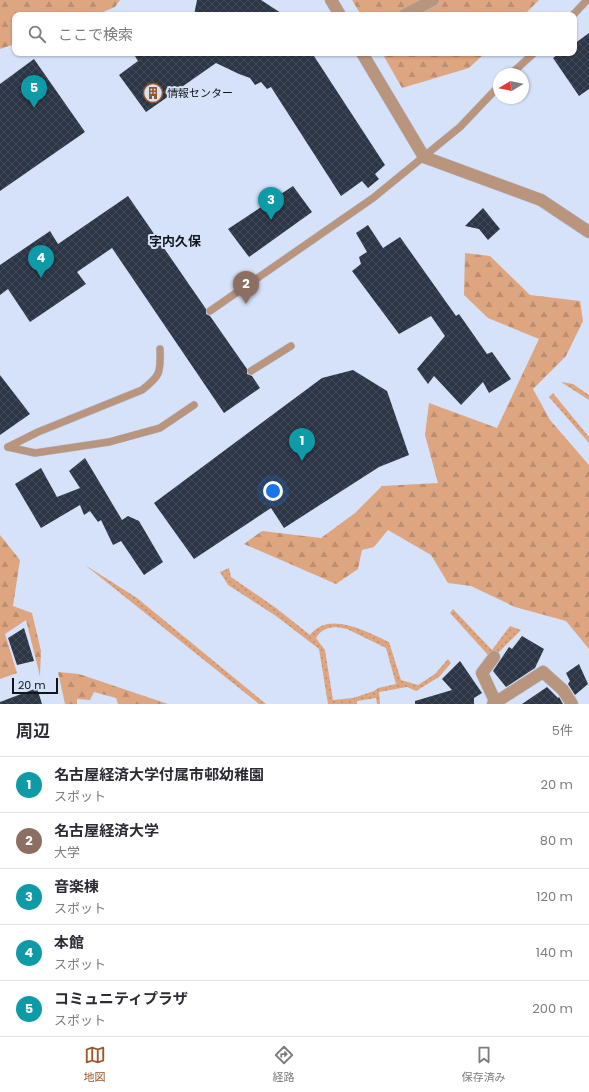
<!DOCTYPE html>
<html lang="ja">
<head>
<meta charset="utf-8">
<style>
	:root { --surface:#fff; --page:#f2f2f3; --text:#2b2b33; --muted:#7c7c81; --line:#e1e1e2; --accent:#995626 }
	body { margin:0; font-family:Poppins,"Noto Sans JP",sans-serif; background:var(--page); color:var(--text) }
	.compass { position:absolute; left:493px; top:68px; width:36px; height:36px; border-radius:50%; background:var(--surface); box-shadow:0 1px 3px #0004; rotate:260deg }
	.scale { position:absolute; left:12px; bottom:10px; width:46px; box-sizing:border-box; padding-left:4px; border:2px solid #10141b; border-top:0; font-size:11px; line-height:14px; white-space:nowrap; color:#10141b; -webkit-text-stroke:3px #d6e2f9; paint-order:stroke }
	.you { position:absolute; left:273px; top:491px; width:14px; height:14px; margin:-10px; border:3px solid #fff; border-radius:50%; background:#1a73e8; box-shadow:0 0 0 6px #1a73e833 }
	.badge { display:grid; place-items:center; width:26px; height:26px; border-radius:50%; background:var(--accent); color:#fff; font-size:13px; font-weight:700 }
	.pin { position:absolute; translate:-50% -33px; filter:drop-shadow(0 1px 2px #0008) }
	.pin::after { content:''; position:absolute; top:21px; width:14px; height:12px; background:inherit; clip-path:polygon(0 0,100% 0,50% 100%) }
	.list { margin:0; padding:0; list-style:none }
	h2 { display:flex; justify-content:space-between; align-items:center; height:52px; margin:0; padding:0 16px; font-size:17px }
	h2 small { font-size:13px; font-weight:400; color:var(--muted) }
	.list li { display:grid; grid-template-columns:26px 1fr auto; gap:12px; align-items:center; box-sizing:border-box; height:56px; padding:0 16px; border-top:1px solid var(--line) }
	.list b { display:block; font-size:15px; white-space:nowrap }
	.list p { margin:0; font-size:13px; white-space:nowrap; color:var(--muted) }
	.list em { font-size:13px; font-style:normal; color:var(--muted) }
	.icon { flex:none; width:22px; height:22px; fill:none; stroke:currentColor; stroke-width:2; stroke-linecap:round; stroke-linejoin:round }
	.map { position:relative; flex:none; width:589px; height:704px; overflow:hidden }
	.search { position:absolute; background:var(--surface); box-shadow:0 1px 3px #0004; left:12px; right:12px; top:12px; height:44px; display:flex; align-items:center; gap:10px; box-sizing:border-box; padding:0 14px; border-radius:8px; color:var(--muted); font-size:15px }
	.sheet { height:332px; background:var(--surface) }
	nav { display:flex; justify-content:space-around; align-items:center; box-sizing:border-box; height:56px; border-top:1px solid var(--line); background:var(--surface); font-size:11px; color:var(--muted) }
	nav a { display:grid; justify-items:center; gap:2px }
	nav .on { color:var(--accent) }
	.map>svg:first-child { display:block }
	.grass { fill:url(#grass-dots); fill-rule:evenodd }
	.forest { fill:url(#forest-firs) }
	.building { fill:url(#building-cross-hatch) }
	.lines { fill:none; stroke-linecap:round; stroke-linejoin:round }
	.lane-casing { stroke:#b2bdd1; stroke-width:8 }
	.street-casing { stroke:#b2bdd1; stroke-width:13 }
	.lane { stroke:#b9957e; stroke-width:7 }
	.street { stroke:#b9957e; stroke-width:12 }
	.labels { text-anchor:middle; stroke-width:4; stroke-linejoin:round; paint-order:stroke }
	.poi-label { font-size:11px; fill:#10141b; stroke:#d6e2f9; text-anchor:start }
	.quarter-label { font-size:13px; font-weight:bold; fill:#10141b; stroke:#d6e2f9 }
</style>
</head>
<body>
<div class="map">
<svg width="589" height="704" viewBox="0 0 589 704">
	<defs>
		<pattern id="grass-dots" width="8" height="8" patternUnits="userSpaceOnUse"><rect width="8" height="8" fill="#dea581"/><path d="M2 2h.1M6 6h.1" fill="none" stroke="#bd8d6f" stroke-width="1.8" stroke-linecap="round"/></pattern>
		<pattern id="forest-firs" width="22" height="20" patternUnits="userSpaceOnUse"><rect width="22" height="20" fill="#dea581"/><path d="M5 1l3.5 6h-7zM16 11l3.5 6h-7z" fill="#bd8d6f"/></pattern>
		<pattern id="building-cross-hatch" width="8" height="8" patternUnits="userSpaceOnUse"><rect width="8" height="8" fill="#2d3647"/><path d="M0 0l8 8M0 8l8-8" fill="none" stroke="#424a58"/></pattern>
	</defs>
	<rect width="100%" height="100%" fill="#d6e2f9"/>
	<g class="grass">
		<polygon points="561,382 573,384 589,395 589,400"/>
		<polygon points="553,393 589,437 589,443 549,397"/>
		<polygon points="85,565 137,598 266,704 259,704"/>
		<path d="M 229,568 L 231,577 L 276,608 L 310,635 C 329,610 367,632 389,642 L 401,680 L 418,685 L 435,674 L 448,659 L 451,663 L 439,677 L 416,691 L 407,687 L 379,692 L 380,704 L 377,704 L 376,698 L 357,701 L 357,704 L 328,704 L 319,649 L 276,616 L 228,585 L 220,572 ZM 336,627 L 347,629 L 386,648 L 396,684 L 378,688 L 374,691 L 353,698 L 333,700 L 325,650 L 316,638 C 321,630 326,628 336,627 Z"/>
		<polygon points="453,609 492,650 510,626 521,630 494,657 488,655 450,613"/>
	</g>
	<g class="forest">
		<polygon points="0,0 120,0 115,7 96,15 15,15 15,44 0,49"/>
		<polygon points="352,0 539,0 524,15 361,15"/>
		<polygon points="382,53 485,53 469,68 402,88"/>
		<polygon points="465,253 490,256 530,295 580,301 583,321 566,356 533,389 550,420 589,465 589,649 566,621 515,607 471,586 448,583 431,555 388,530 374,547 362,550 358,569 336,584 244,544 262,531 321,538 355,513 382,486 438,483 425,435 429,403 497,428 539,339 488,318 464,295"/>
		<polygon points="0,535 20,560 13,606 32,613 41,651 40,676 26,620 5,634 17,673 0,679"/>
		<polygon points="58,672 79,674 168,704 118,704 116,698 94,692 90,700 77,699 77,704 65,704"/>
	</g>
	<g class="building">
		<polygon points="197,0 261,0 284,15 194,15"/>
		<polygon points="589,33 589,89 579,96 553,58 560,53 574,53 574,44"/>
		<polygon points="133,53 312,53 385,165 375,174 379,179 368,188 362,181 341,196 271,87 267,89 261,82 255,85 250,78 239,74 216,63 146,112 119,75 138,61"/>
		<polygon points="34,59 85,132 0,191 0,84"/>
		<polygon points="293,186 312,212 249,257 228,229"/>
		<polygon points="128,196 206,309 206,314 210,316 247,369 247,374 252,376 260,388 224,413 112,248 77,272 86,284 30,322 8,289 0,295 0,265 50,231 58,244"/>
		<polygon points="483,208 500,229 488,240 479,229 465,226"/>
		<polygon points="368,225 383,248 400,237 456,316 459,314 487,354 492,352 511,379 489,393 483,382 461,405 434,376 428,384 417,369 445,336 431,316 399,334 352,271 361,264 359,257 367,252 356,233"/>
		<polygon points="353,370 387,391 409,455 379,467 284,528 271,508 194,559 154,503 322,378"/>
		<polygon points="0,375 30,414 0,435"/>
		<polygon points="85,458 122,520 128,516 139,521 163,562 144,575 121,541 113,545 101,520 98,522 90,511 84,515 80,505 41,528 15,484 41,468 57,497 80,488 69,471"/>
		<polygon points="24,628 34,661 17,665 8,638"/>
		<polygon points="522,636 544,649 535,668 506,687 493,671 509,647 512,649"/>
		<polygon points="460,661 482,693 474,698 474,704 415,704 415,701 452,690 442,679"/>
		<polygon points="579,664 588,684 575,695 568,684 570,681 566,673"/>
		<polygon points="547,687 558,698 559,697 563,704 522,704"/>
		<polygon points="37,688 42,704 0,704 0,702"/>
	</g>
	<g class="lines">
		<defs>
			<g id="lane">
				<polyline points="573,15 587,0"/>
				<polyline points="511,74 534,53"/>
				<polyline points="210,311 373,198 460,127 499,86"/>
				<polyline points="251,371 291,346"/>
				<polyline points="8,447 35,453 109,442 160,428 194,405"/>
				<path d="M 8,447 L 38,432 L 142,390 C 160,376 161,373 160,349"/>
			</g>
			<g id="street">
				<polyline points="331,0 340,15"/>
				<polyline points="404,15 433,0"/>
				<polyline points="362,53 424,157 541,200 589,232"/>
				<polyline points="494,657 482,673 496,703"/>
				<polyline points="493,704 543,672 563,690 572,704"/>
			</g>
		</defs>
		<use href="#lane" class="lane-casing"/>
		<use href="#street" class="street-casing"/>
		<use href="#lane" class="lane"/>
		<use href="#street" class="street"/>
	</g>
	<defs>
		<symbol id="building-ring" viewBox="-11 -11 22 22"><circle r="9.5" fill="#d6e2f9" stroke="#995626" stroke-width="1.5"/><path d="M-4-6H4V6H1V3H-1V6H-4ZM-2.5-4.3h1.7v1.8h-1.7ZM.8-4.3h1.7v1.8H.8ZM-2.5-1h1.7V.8h-1.7ZM.8-1h1.7V.8H.8Z" fill="#995626"/></symbol>
	</defs>
	<g fill-rule="evenodd">
		<use href="#building-ring" x="142" y="82" width="22" height="22"/>
	</g>
	<g class="labels">
		<g class="poi-label">
			<text x="167" y="97">情報センター</text>
		</g>
		<g class="quarter-label">
			<text x="175" y="246">字内久保</text>
		</g>
	</g>
</svg>
<svg class="compass" viewBox="-18 -18 36 36"><path d="M0-13l5 13h-10z" fill="#e53935"/><path d="M0 13l5-13h-10z" fill="#7c7c81"/></svg>
<div class="scale">20 m</div>
<div class="you"></div>
<div class="pin badge" style="left:302px;top:461px;background:#0f9aa8">1</div>
<div class="pin badge" style="left:246px;top:304px;background:#8d6e63">2</div>
<div class="pin badge" style="left:271px;top:220px;background:#0f9aa8">3</div>
<div class="pin badge" style="left:41px;top:278px;background:#0f9aa8">4</div>
<div class="pin badge" style="left:34px;top:108px;background:#0f9aa8">5</div>
<div class="search"><svg class="icon" aria-label="search" viewBox="0 0 24 24"><circle cx="10" cy="10" r="6"/><path d="M15 15l6 6"/></svg>ここで検索</div>
</div>
<section class="sheet">
<h2>周辺<small>5件</small></h2>
<ul class="list">
<li><span class="badge" style="background:#0f9aa8">1</span><div><b>名古屋経済大学付属市邨幼稚園</b><p>スポット</p></div><em>20 m</em></li>
<li><span class="badge" style="background:#8d6e63">2</span><div><b>名古屋経済大学</b><p>大学</p></div><em>80 m</em></li>
<li><span class="badge" style="background:#0f9aa8">3</span><div><b>音楽棟</b><p>スポット</p></div><em>120 m</em></li>
<li><span class="badge" style="background:#0f9aa8">4</span><div><b>本館</b><p>スポット</p></div><em>140 m</em></li>
<li><span class="badge" style="background:#0f9aa8">5</span><div><b>コミュニティプラザ</b><p>スポット</p></div><em>200 m</em></li>
</ul>
</section>
<nav>
<a class="on"><svg class="icon" aria-label="map" viewBox="0 0 24 24"><path d="M3 6l6-2 6 2 6-2v14l-6 2-6-2-6 2zM9 4v14M15 6v14"/></svg>地図</a>
<a><svg class="icon" aria-label="directions" viewBox="0 0 24 24"><path d="M12 3l9 9-9 9-9-9zM9 14v-3h6M13 9l2 2-2 2"/></svg>経路</a>
<a><svg class="icon" aria-label="saved" viewBox="0 0 24 24"><path d="M7 4h10v16l-5-4-5 4z"/></svg>保存済み</a>
</nav>
</body>
</html>
